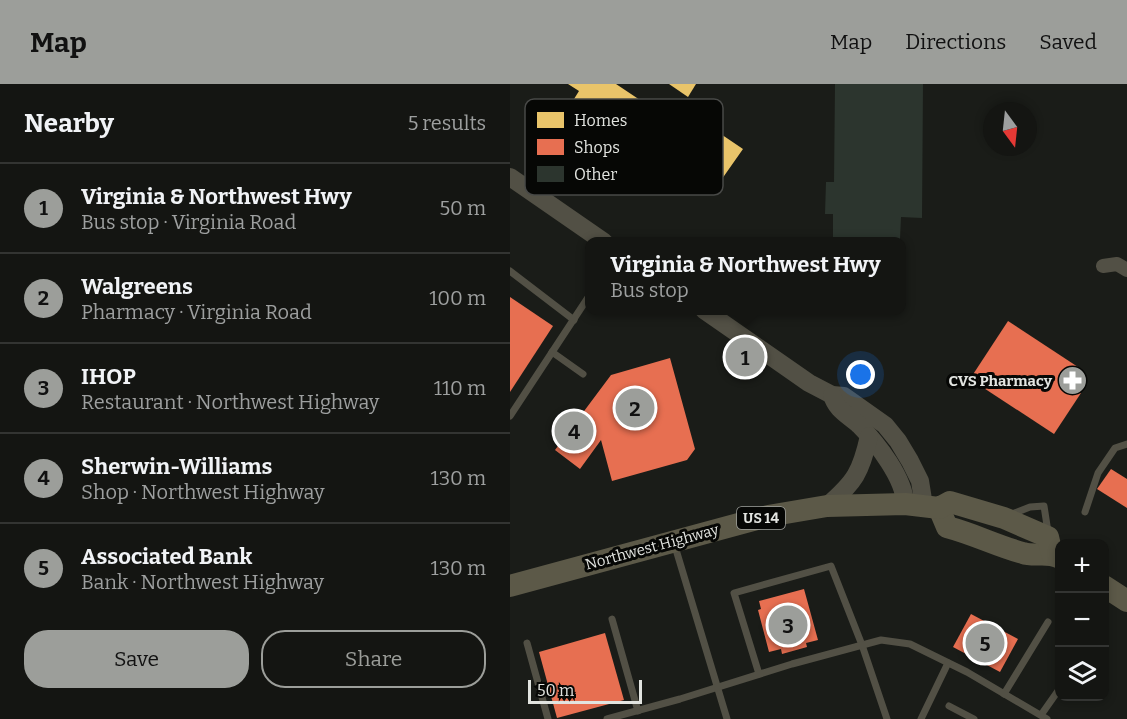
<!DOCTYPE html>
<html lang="en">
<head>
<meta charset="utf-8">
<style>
	:root { --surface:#141512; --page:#1d1e1b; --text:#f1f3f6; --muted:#9d9f9f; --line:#333432; --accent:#9c9e9a }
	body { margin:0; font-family:Bitter,serif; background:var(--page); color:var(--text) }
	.controls { position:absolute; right:18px; bottom:18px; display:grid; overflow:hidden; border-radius:12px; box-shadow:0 3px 9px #0003 }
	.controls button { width:54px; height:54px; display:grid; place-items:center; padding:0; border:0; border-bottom:2px solid var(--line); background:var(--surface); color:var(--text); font:30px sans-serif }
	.compass { position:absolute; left:473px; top:18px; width:54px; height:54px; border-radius:50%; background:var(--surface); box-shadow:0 3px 9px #0003; rotate:165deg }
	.scale { position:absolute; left:18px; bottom:15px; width:114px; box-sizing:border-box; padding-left:6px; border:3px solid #e2e4e0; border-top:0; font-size:16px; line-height:21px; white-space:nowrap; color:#e2e4e0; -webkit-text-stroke:4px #060705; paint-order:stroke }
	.you { position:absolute; left:351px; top:291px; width:21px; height:21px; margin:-15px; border:4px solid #fff; border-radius:50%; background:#1a73e8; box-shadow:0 0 0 9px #1a73e833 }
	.badge { display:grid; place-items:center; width:39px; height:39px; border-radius:50%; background:var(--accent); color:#111; font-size:20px; font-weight:700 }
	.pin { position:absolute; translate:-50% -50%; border:3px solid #fff; box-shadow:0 2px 6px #0006 }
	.popup { position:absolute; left:75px; top:153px; width:321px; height:78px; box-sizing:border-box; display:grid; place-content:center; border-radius:12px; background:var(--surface); filter:drop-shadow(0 2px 4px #0005); font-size:20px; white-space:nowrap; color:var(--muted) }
	.popup b { font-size:22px; color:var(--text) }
	.popup::after { content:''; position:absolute; left:50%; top:100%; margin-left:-12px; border:12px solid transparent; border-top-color:var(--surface) }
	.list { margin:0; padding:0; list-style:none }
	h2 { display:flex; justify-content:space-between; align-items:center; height:78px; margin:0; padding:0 24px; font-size:26px }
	h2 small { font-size:20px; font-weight:400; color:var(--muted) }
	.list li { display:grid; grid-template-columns:39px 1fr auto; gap:18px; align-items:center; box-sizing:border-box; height:90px; padding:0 24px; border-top:2px solid var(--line) }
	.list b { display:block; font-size:22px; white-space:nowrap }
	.list p { margin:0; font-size:20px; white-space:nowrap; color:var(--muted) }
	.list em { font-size:20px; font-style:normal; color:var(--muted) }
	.actions { display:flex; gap:12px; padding:18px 24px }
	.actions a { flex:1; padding:14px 0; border:2px solid var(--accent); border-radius:24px; text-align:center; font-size:21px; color:var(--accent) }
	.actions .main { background:var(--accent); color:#111 }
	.icon { flex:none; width:33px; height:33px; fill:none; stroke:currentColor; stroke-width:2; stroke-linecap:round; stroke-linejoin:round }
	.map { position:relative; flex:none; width:617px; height:635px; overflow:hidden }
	header { display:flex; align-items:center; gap:36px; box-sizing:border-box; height:84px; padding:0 30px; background:var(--accent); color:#111 }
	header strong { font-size:28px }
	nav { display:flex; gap:33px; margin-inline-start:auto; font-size:21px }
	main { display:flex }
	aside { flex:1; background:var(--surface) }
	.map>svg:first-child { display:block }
	.homes { fill:#e9c46a }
	.shops { fill:#e76f51 }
	.building { fill:#2c352e }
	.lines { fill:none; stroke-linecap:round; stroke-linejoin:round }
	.service { stroke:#525045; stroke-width:7 }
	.minor { stroke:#525045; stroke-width:14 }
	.tertiary { stroke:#525045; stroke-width:18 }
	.primary { stroke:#5c5948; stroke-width:22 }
	.labels { text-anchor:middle; stroke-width:6; stroke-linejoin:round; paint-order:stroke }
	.shield { fill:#060705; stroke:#a0a29e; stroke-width:1.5 }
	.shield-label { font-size:14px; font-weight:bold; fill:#e2e4e0 }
	.poi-label { font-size:15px; font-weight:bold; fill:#e2e4e0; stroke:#060705; text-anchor:end }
	.street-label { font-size:15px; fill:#e2e4e0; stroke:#060705 }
	.key { fill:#060705; stroke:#484947; stroke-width:1.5 }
	.key-label { font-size:16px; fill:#e2e4e0 }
</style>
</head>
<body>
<header>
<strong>Map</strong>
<nav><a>Map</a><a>Directions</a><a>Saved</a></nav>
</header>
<main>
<aside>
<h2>Nearby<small>5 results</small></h2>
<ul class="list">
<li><span class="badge">1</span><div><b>Virginia &amp; Northwest Hwy</b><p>Bus stop · Virginia Road</p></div><em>50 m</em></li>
<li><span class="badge">2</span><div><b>Walgreens</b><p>Pharmacy · Virginia Road</p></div><em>100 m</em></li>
<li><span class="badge">3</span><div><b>IHOP</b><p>Restaurant · Northwest Highway</p></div><em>110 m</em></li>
<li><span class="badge">4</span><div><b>Sherwin-Williams</b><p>Shop · Northwest Highway</p></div><em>130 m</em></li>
<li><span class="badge">5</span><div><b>Associated Bank</b><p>Bank · Northwest Highway</p></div><em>130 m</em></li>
</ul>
<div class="actions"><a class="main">Save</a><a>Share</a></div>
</aside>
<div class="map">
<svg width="617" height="635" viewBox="0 0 617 635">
	<rect width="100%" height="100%" fill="#1a1c18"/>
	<g class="homes">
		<polygon points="58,0 106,0 184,52 193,38 233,65 207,102 169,77 160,90 59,23 69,7"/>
		<polygon points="159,0 186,0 178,13"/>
	</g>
	<g class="shops">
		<polygon points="0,213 43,242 0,308"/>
		<polygon points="498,237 568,283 571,309 544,350 460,295"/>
		<polygon points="160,274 185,365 177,376 102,397 91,356 70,385 45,366 101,291"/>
		<polygon points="601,385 617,395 617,424 587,405"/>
		<polygon points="294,505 308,556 296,559 297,563 272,570 271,565 259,568 248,526 251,525 249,517"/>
		<polygon points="461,530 508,555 490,588 443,563"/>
		<polygon points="95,549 114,616 47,634 29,568"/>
	</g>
	<polygon class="building" points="325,0 413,0 412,134 391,133 390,155 371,155 371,158 308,158 308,153 323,154 323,130 315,130 316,98 324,98"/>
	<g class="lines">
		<g class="service">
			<polyline points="0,187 64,236"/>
			<polyline points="42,268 73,290"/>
			<polyline points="0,332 79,212"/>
			<polyline points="575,428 588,389 605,364 617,360"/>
			<polyline points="502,430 520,423 534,422 538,448"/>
			<polyline points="164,459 217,635"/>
			<polyline points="102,535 128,627"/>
			<polyline points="17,559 38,635"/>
			<polyline points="249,590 224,509 321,482 352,561 377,635"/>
			<polyline points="494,610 538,538"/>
			<polyline points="439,622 464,635"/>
			<polyline points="531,631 550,604"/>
			<polyline points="97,635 170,615 282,580 371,556 400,560 457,588 537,635"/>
			<polyline points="411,635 438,579"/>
		</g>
		<polyline class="minor" points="593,182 607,180 617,186"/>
		<g class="tertiary">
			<polyline points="0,93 94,158"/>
			<polyline points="194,226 299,299 322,311 334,312 375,341 388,357 400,377 410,397 414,422"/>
			<path d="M 322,311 C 326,326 338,331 349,341 C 367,359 395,395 395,420"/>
			<path d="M 317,422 C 345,398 351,388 359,352"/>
		</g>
		<g class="primary">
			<path d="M 429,424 L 437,443 C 464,450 487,462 513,469 C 525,473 538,467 550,474"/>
			<polyline points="0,502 258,432 317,422 395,420 429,424 440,418 494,434 538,453 542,470"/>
			<polyline points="594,502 617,517"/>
		</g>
	</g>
	<defs>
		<symbol id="pharmacy-disc" viewBox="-11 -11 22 22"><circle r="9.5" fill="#9c9e9a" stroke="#060705"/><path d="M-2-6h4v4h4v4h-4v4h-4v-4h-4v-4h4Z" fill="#fff"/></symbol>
	</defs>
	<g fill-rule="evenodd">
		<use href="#pharmacy-disc" x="546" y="280" width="33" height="33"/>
	</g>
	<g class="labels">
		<rect class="shield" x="227" y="423" width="48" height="22" rx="4.5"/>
		<g class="shield-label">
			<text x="251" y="439">US 14</text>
		</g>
		<g class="poi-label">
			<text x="542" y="302">CVS Pharmacy</text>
		</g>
		<g class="street-label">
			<text transform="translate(142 463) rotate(-15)" y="5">Northwest Highway</text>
		</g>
	</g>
	<rect x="15" y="15" width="198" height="96" rx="9" class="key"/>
	<rect x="27" y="28" width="27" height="16" fill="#e9c46a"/>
	<rect x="27" y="55" width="27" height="16" fill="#e76f51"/>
	<rect x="27" y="82" width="27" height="16" fill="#2c352e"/>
	<g class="key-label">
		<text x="64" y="42">Homes</text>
		<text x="64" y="69">Shops</text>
		<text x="64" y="96">Other</text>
	</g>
</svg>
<div class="controls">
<button>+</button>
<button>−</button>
<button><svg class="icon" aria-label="layers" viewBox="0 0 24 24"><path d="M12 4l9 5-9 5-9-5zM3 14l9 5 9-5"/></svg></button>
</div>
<svg class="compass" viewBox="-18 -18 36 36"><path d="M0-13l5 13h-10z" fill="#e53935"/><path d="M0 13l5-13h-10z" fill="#9d9f9f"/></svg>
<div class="scale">50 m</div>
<div class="you"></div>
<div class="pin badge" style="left:235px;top:273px">1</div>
<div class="popup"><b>Virginia &amp; Northwest Hwy</b>Bus stop</div>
<div class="pin badge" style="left:125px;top:324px">2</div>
<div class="pin badge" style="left:278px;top:541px">3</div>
<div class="pin badge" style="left:64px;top:347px">4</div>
<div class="pin badge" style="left:475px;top:559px">5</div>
</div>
</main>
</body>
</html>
